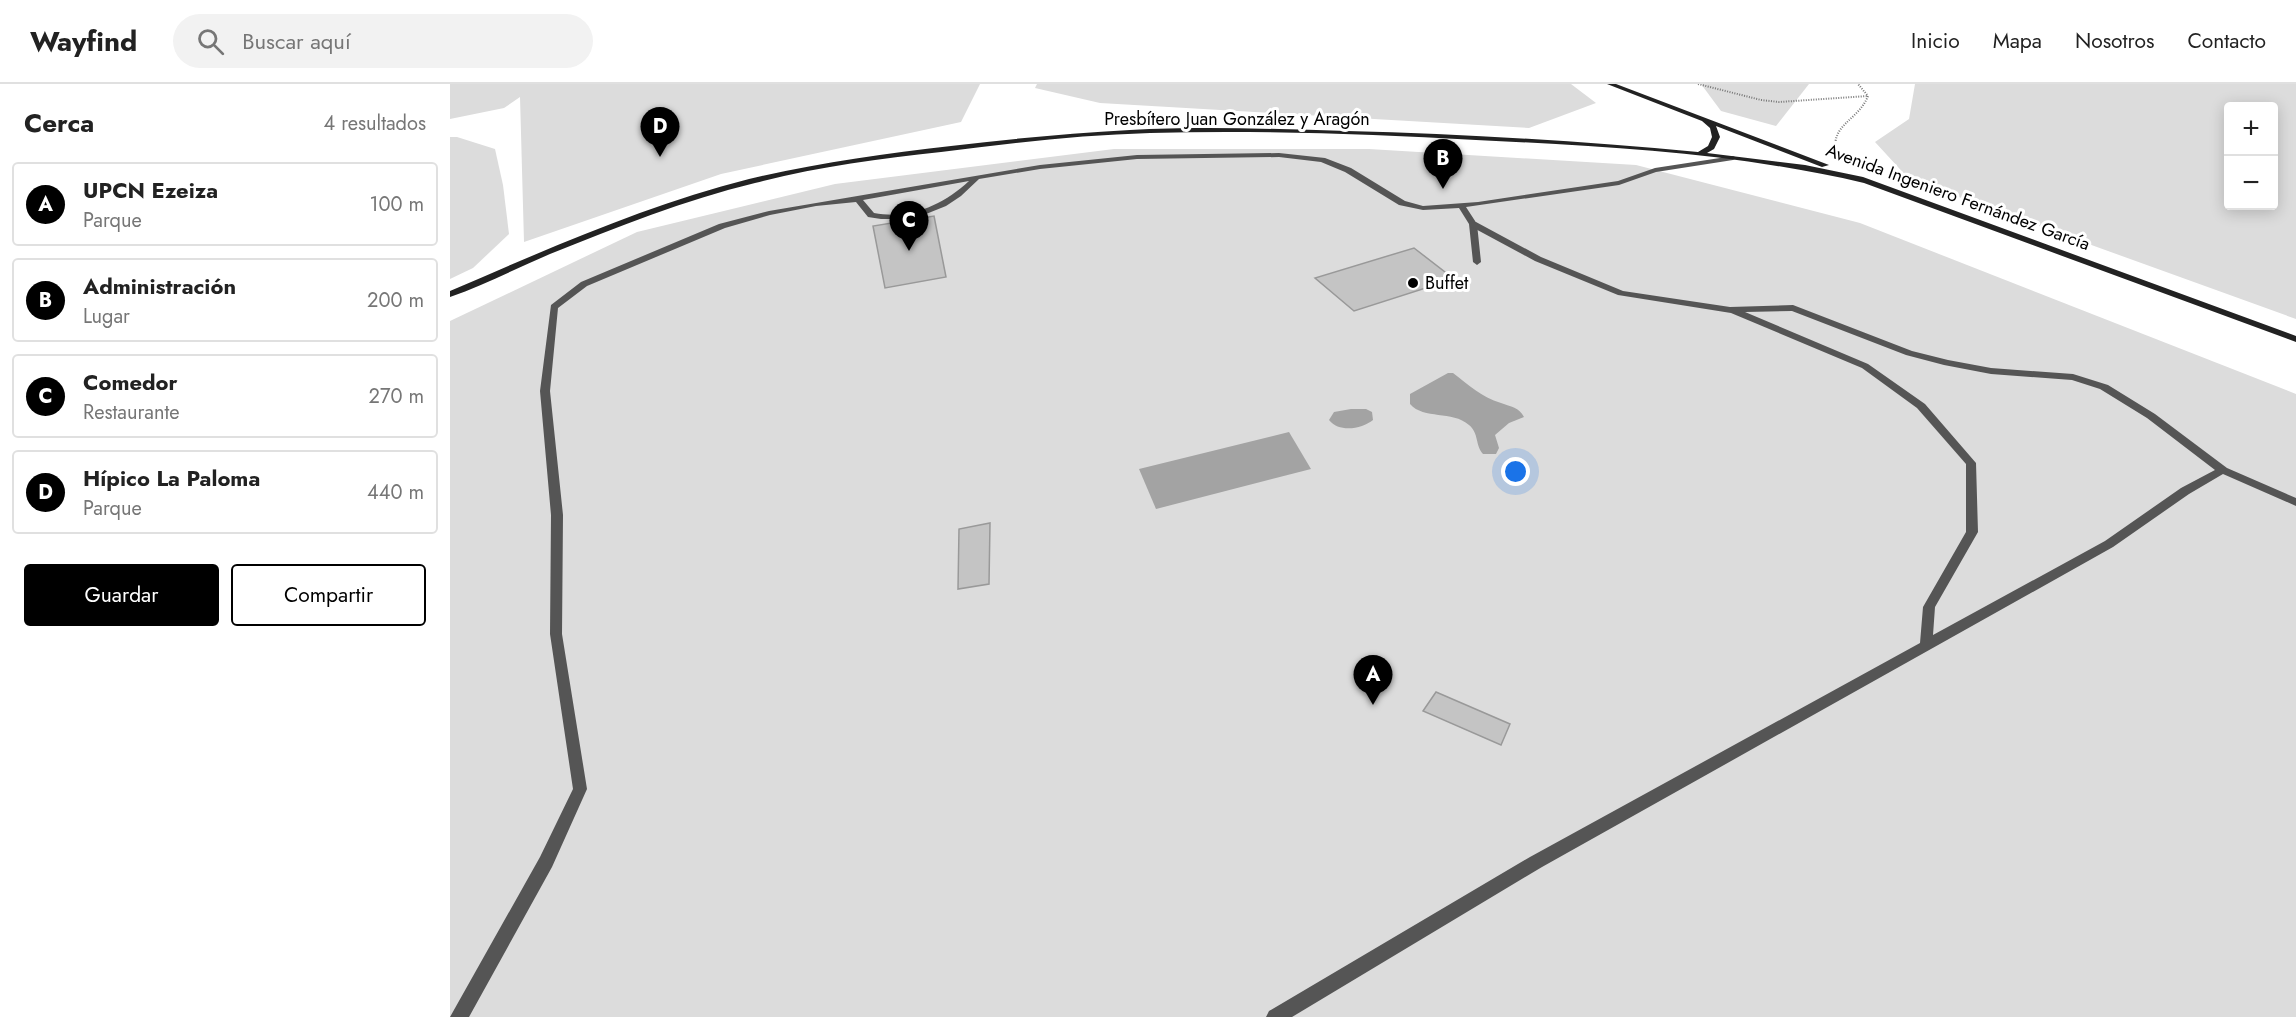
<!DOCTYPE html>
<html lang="es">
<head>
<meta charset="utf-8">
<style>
	:root { --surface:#fff; --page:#f2f2f2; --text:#222; --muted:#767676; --line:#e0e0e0; --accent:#000 }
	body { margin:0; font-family:Jost,sans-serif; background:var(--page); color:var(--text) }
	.controls { position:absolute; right:18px; top:18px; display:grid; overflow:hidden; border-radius:6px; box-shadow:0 3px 15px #0003 }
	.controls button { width:54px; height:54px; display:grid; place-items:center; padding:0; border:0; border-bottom:2px solid var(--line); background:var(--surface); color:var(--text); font:30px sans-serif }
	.you { position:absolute; left:1066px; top:388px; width:21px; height:21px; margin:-15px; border:4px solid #fff; border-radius:50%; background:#1a73e8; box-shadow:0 0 0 9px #1a73e833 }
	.badge { display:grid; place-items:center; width:39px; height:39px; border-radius:50%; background:var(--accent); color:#fff; font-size:20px; font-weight:700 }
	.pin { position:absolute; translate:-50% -50px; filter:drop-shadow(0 2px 3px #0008) }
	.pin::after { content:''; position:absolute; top:32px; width:21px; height:18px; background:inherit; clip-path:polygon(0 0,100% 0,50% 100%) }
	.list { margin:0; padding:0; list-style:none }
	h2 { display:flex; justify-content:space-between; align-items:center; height:78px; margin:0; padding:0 24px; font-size:26px }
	h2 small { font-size:20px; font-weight:400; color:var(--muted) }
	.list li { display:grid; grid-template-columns:39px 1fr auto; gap:18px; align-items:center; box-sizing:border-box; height:84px; margin:0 12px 12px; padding:0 12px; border:2px solid var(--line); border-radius:6px }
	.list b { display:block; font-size:22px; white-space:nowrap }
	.list p { margin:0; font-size:20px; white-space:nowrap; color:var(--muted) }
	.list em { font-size:20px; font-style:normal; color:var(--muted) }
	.actions { display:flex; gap:12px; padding:18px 24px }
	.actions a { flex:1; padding:14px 0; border:2px solid var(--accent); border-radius:6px; text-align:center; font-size:21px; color:var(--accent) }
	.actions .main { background:var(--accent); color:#fff }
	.icon { flex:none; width:33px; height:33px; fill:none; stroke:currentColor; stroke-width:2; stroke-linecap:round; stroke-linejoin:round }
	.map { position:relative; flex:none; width:1846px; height:933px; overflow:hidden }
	header { display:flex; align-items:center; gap:36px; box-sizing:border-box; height:84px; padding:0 30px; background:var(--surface); border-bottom:2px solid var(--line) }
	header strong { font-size:28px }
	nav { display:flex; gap:33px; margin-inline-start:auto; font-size:21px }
	.search { width:420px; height:54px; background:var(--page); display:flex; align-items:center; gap:15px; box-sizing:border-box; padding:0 21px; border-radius:33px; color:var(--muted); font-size:22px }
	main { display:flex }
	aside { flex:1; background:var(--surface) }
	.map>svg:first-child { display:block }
	.green { fill:#dcdcdc; fill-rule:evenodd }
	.water { fill:#a3a3a3 }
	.building { fill:#c4c4c4; stroke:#999; stroke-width:1.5 }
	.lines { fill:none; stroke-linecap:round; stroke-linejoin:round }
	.path { stroke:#777; stroke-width:2; stroke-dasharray:1 1.5; stroke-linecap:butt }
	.lane { fill:#555; fill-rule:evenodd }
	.street { fill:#555; fill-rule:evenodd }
	.secondary { fill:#222; fill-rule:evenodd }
	.poi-dot { fill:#000; stroke:#fff; stroke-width:2 }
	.labels { text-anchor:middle; stroke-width:6; stroke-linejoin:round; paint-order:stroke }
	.far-street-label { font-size:18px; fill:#000; stroke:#fff }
	.far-poi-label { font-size:18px; fill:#000; stroke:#fff; text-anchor:start }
</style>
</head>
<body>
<header>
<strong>Wayfind</strong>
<div class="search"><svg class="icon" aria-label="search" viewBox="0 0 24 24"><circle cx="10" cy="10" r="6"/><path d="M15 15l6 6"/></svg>Buscar aquí</div>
<nav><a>Inicio</a><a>Mapa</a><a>Nosotros</a><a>Contacto</a></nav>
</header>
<main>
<aside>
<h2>Cerca<small>4 resultados</small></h2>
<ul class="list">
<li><span class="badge">A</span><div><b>UPCN Ezeiza</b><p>Parque</p></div><em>100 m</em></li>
<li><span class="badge">B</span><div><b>Administración</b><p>Lugar</p></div><em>200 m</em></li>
<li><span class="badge">C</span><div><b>Comedor</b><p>Restaurante</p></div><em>270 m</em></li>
<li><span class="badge">D</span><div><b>Hípico La Paloma</b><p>Parque</p></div><em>440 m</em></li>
</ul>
<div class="actions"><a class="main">Guardar</a><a>Compartir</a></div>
</aside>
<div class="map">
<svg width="1846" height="933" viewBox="0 0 1846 933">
	<rect width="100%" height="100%" fill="#fff"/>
	<g class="green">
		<polygon points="0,0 530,0 511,38 271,90 74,158 70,13 54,24 0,35"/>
		<polygon points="587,0 1121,0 1146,19 1079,44 650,19 585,4"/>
		<polygon points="1251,0 1359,0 1326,42 1271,27"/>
		<path d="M 1465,0 L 1846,0 L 1846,235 L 1459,95 L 1425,58 L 1459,35 ZM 1778,22 L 1824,22 L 1824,122 L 1778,122 Z"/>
		<polygon points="0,53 7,53 45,65 53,101 59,150 23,184 0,195"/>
		<polygon points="664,65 919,65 1186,81 1410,139 1846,310 1846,933 0,933 0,237 187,148 385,100"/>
	</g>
	<g class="water">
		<path d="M 998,289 L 1003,289 C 1019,301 1031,313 1051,319 C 1061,323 1069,323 1074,333 L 1059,339 L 1045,351 L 1049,364 L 1046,370 L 1033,370 C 1025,361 1029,349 1019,341 C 1002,326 974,336 960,320 L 960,310 Z"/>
		<path d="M 901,325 L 916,325 L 922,328 L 923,336 C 912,345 889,349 879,336 L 884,328 Z"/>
		<polygon points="839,348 861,385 706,425 689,385"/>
	</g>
	<g class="building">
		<polygon points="484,132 496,193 435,204 423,142"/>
		<polygon points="964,164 1004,195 904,227 865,194"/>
		<polygon points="540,439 539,500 508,505 509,445"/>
		<polygon points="986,608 1060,640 1051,661 973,627"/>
	</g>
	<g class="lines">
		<g class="path">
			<polyline points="1248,0 1311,16 1329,18 1418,12"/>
			<path d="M 1388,74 C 1376,41 1408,38 1418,12 L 1408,0"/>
		</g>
		<path class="lane" d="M 829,69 L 875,74 L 901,84 L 955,117 L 973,122 L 1028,118 L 1168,97 L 1205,84 L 1283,72 L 1287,74 L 1283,76 L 1206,88 L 1169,101 L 1016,123 L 1027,140 L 1031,178 L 1027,181 L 1023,178 L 1019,140 L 1009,124 L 973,126 L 949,121 L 895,88 L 871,78 L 829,73 L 687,75 L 590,85 L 529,95 L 511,112 L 496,122 L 476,130 L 452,135 L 431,135 L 418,133 L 406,118 L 366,122 L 320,131 L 275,144 L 137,202 L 108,224 L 100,307 L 113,431 L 112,550 L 137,705 L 102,783 L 19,933 L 0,933 L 90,773 L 123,705 L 100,550 L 101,431 L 90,307 L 101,221 L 131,198 L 269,140 L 319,127 L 590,81 L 687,71 ZM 519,97 C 493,121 460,136 424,129 L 413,116 Z"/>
		<path class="street" d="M 1020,138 L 1026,138 L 1091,173 L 1173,207 L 1280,223 L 1343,221 L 1462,267 L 1498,276 L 1541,284 L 1623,290 L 1658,301 L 1705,330 L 1777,384 L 1846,414 L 1846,422 L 1773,390 L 1739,410 L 1663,463 L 1092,783 L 842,933 L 816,933 L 819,927 L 1080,773 L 1470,559 L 1473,523 L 1516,448 L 1516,380 L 1467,324 L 1412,284 L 1281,229 L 1168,211 L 1085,177 L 1020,142 ZM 1342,227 L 1456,271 L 1494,281 L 1541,290 L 1622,296 L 1650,305 L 1697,334 L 1765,386 L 1731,404 L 1655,457 L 1483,551 L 1485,523 L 1528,448 L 1526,379 L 1475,320 L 1418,280 L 1295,228 Z"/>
		<path class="secondary" d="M 1157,0 L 1166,0 L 1379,81 L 1372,83 L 1266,42 L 1270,53 L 1264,65 L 1257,69 L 1355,81 L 1413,93 L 1846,252 L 1846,258 L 1414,99 C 1287,69 1155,62 1026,56 C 917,50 808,46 700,49 C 630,51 560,59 491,68 C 428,75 366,83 305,99 C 235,116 167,143 100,170 C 67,184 34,201 0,213 L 0,207 C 98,165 196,121 299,95 C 366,79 433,70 501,62 C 561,55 620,49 680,46 C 752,42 825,45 897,47 C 1014,50 1131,57 1248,68 L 1258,62 L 1262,53 L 1260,44 L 1252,37 Z"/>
	</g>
	<circle class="poi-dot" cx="963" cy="199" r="6"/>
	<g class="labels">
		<g class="far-street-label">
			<text x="787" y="41">Presbítero Juan González y Aragón</text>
			<text transform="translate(1508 113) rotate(20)" y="6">Avenida Ingeniero Fernández García</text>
		</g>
		<g class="far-poi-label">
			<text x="975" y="205">Buffet</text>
		</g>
	</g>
</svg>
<div class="controls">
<button>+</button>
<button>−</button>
</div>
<div class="you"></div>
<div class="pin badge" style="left:923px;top:621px">A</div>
<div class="pin badge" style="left:993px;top:105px">B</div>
<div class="pin badge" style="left:459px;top:167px">C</div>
<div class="pin badge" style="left:210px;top:73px">D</div>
</div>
</main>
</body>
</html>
